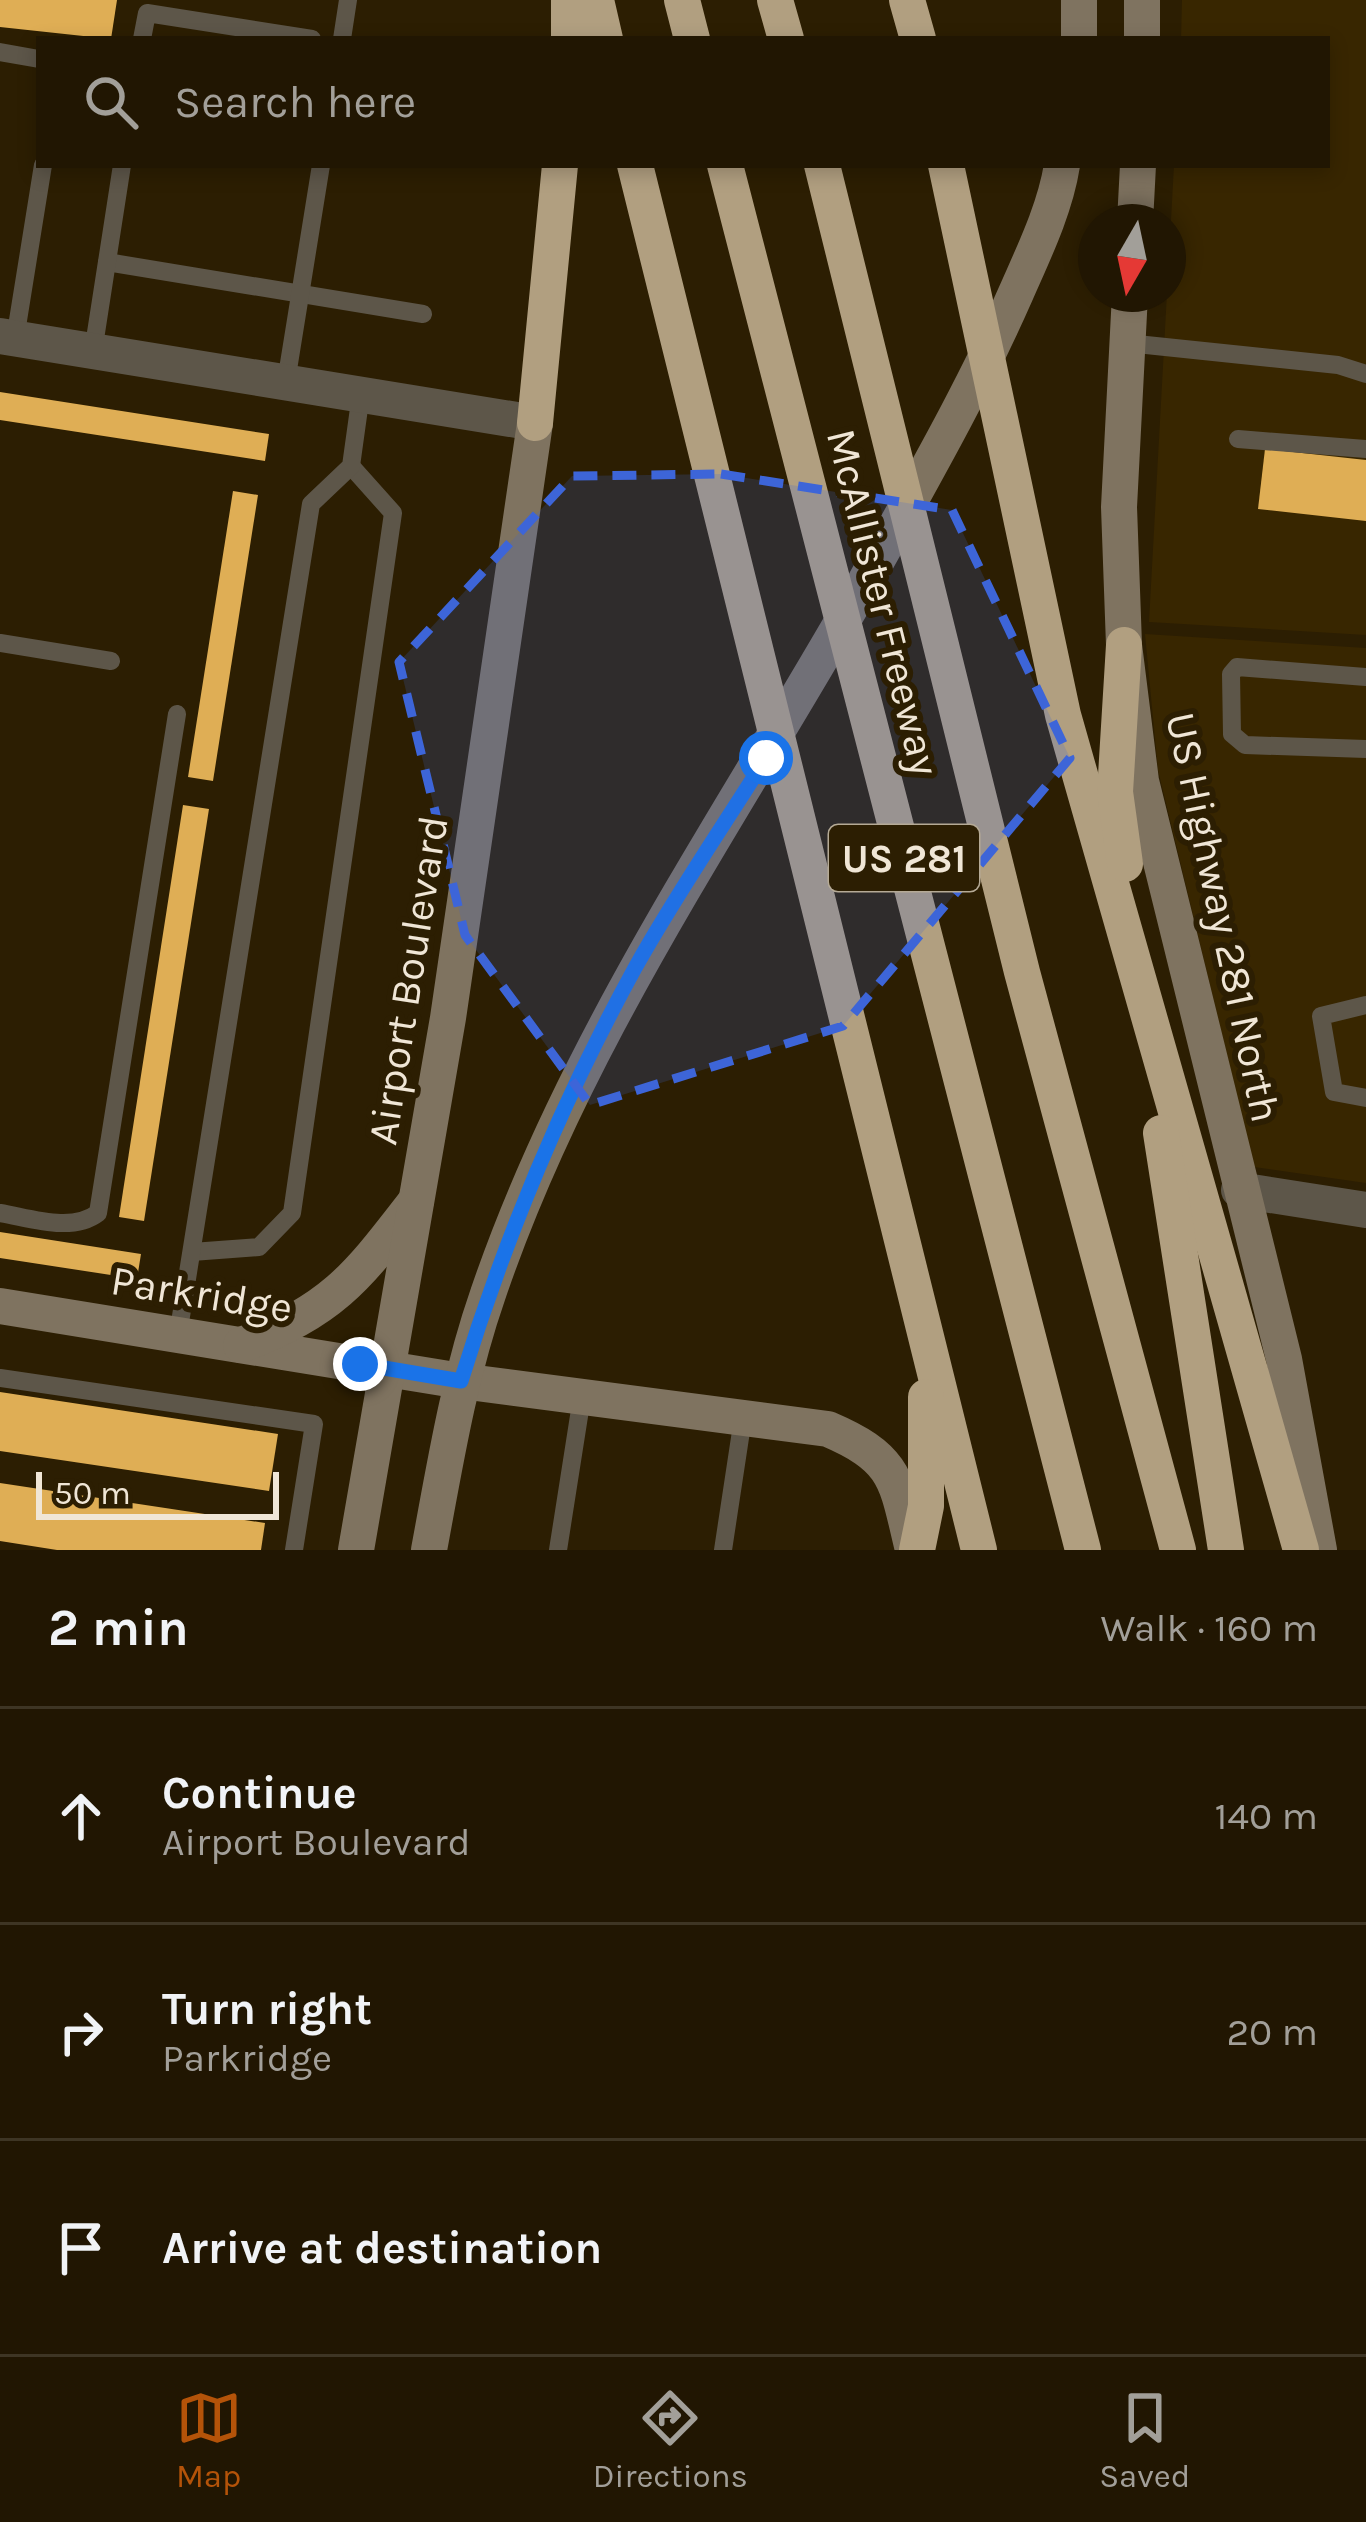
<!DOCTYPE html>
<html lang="en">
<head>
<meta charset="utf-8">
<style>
	:root { --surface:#211602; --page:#2d2311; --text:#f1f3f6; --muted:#a29f99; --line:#3e3524; --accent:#b45309 }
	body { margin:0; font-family:Karla,sans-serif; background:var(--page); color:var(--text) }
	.compass { position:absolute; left:1078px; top:204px; width:108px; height:108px; border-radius:50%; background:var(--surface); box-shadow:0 6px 18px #0003; rotate:189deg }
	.scale { position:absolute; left:36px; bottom:30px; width:243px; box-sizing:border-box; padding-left:12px; border:6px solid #f0e6d6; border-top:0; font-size:33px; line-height:42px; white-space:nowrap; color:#f0e6d6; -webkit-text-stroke:9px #2c1e02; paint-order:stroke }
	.stop { position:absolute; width:36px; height:36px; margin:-27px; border:9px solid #1a73e8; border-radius:50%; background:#fff }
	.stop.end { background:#1a73e8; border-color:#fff; box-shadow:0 3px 12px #0008 }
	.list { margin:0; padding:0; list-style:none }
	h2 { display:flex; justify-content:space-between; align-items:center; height:156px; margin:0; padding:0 48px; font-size:51px }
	h2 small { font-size:39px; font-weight:400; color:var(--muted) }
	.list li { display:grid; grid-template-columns:78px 1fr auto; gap:36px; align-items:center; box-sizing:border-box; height:216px; padding:0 48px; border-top:3px solid var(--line) }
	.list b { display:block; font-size:45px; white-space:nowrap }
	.list p { margin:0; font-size:39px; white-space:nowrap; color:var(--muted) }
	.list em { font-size:39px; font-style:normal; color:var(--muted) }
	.icon { flex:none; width:66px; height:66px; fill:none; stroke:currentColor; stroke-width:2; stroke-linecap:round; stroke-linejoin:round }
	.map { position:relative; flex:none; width:1366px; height:1550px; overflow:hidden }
	.search { position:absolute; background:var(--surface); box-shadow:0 6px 18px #0003; left:36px; right:36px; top:36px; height:132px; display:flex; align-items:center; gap:30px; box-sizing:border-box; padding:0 42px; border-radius:0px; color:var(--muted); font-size:45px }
	.sheet { height:804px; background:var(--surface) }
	nav { display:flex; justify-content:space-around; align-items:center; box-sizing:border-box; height:168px; border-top:3px solid var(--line); background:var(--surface); font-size:33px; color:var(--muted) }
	nav a { display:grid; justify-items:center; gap:6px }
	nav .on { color:var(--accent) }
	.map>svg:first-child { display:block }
	.built { fill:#382600 }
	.building { fill:#dfae55 }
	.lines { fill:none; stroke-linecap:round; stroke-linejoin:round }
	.lane { stroke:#5d5649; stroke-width:18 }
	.street { stroke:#5d5649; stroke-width:36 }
	.secondary { stroke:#7f7360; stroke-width:36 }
	.highway { stroke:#b19f80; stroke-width:36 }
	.route { stroke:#1a73e8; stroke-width:15 }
	.marked { fill:#3d65d8; fill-opacity:0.2; stroke:#3d65d8; stroke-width:9; stroke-dasharray:24 15; stroke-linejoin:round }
	.labels { text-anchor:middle; stroke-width:12; stroke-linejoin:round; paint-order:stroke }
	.shield { fill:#2c1e02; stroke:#b5aa96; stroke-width:3 }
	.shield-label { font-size:39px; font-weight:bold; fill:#f0e6d6 }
	.street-label { font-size:42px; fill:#f0e6d6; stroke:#2c1e02 }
</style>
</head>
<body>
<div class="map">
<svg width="1366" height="1550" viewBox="0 0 1366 1550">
	<rect width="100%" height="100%" fill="#2c1e02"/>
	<g class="built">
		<polygon points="1182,0 1366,0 1366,635 1149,622 1174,165 1327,165 1327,39 1181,39"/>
		<polygon points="1145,634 1366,648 1366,1183 1254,1167 1158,770"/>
	</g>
	<g class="building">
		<polygon points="0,0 117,0 111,39 0,27"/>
		<polygon points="0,392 269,434 265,461 0,420"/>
		<polygon points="1265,449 1366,460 1366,521 1258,509"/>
		<polygon points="233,491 258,495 213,781 188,777"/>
		<polygon points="183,805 209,809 144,1221 119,1217"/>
		<polygon points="0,1232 141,1254 137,1279 0,1258"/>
		<polygon points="0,1392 278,1434 269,1491 0,1451"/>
		<polygon points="0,1483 265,1523 261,1550 57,1550 0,1541"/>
	</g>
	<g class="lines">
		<g class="lane">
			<polyline points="142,39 147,13 312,39"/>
			<polyline points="342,39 348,0"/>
			<polyline points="0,52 39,59"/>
			<polyline points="107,262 423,314"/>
			<polyline points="15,339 43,165"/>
			<polyline points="1127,343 1338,365 1366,374"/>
			<polyline points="93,352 122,165"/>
			<polyline points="286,382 321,165"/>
			<polyline points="1238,439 1366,449"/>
			<polyline points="0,643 111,661"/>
			<polyline points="1366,677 1237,667 1231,674 1232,734 1245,745 1366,749"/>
			<polyline points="1366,1005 1321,1016 1334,1092 1366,1098"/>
			<path d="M 0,1213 C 30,1218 72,1233 98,1213 L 177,714"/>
			<polyline points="192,1252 259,1247 292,1213 393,513 351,466"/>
			<polyline points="178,1335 311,504 351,466 361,394"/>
			<polyline points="0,1378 314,1424 294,1550"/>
			<polyline points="558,1550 582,1397"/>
			<polyline points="723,1550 743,1418"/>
		</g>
		<g class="street">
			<polyline points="0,336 535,423"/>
			<polyline points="1239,1190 1366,1210"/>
		</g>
		<g class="secondary">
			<polyline points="1079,0 1079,39"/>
			<polyline points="1142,0 1142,39"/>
			<polyline points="1135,222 1138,165"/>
			<polyline points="1130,294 1119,507 1124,645 1141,781 1284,1359 1319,1550"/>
			<path d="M 0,1306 L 461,1381 L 828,1429 C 898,1459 896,1480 913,1550"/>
			<path d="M 241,1345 C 335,1309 357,1277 416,1201"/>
			<polyline points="356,1550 448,1018 535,423"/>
			<path d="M 429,1550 C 445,1464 459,1377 488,1294 C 575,1038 733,815 865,582 C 918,486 972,393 1016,293 C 1034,252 1055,209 1062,165"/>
		</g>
		<g class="highway">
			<polyline points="596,0 605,39"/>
			<polyline points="682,0 692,39"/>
			<polyline points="775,0 786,39"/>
			<polyline points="907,0 918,39"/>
			<polyline points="569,39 569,0"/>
			<polyline points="635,165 979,1550"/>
			<polyline points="725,165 1083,1550"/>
			<polyline points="822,165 1022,972 1178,1550"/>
			<polyline points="946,165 1063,715 1301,1550"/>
			<polyline points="535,423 560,165"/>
			<polyline points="1124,645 1115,792 1125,864"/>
			<polyline points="1161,1133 1226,1550"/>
			<polyline points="917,1550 926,1506 926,1397"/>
		</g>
	</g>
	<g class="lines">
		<path class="route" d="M 360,1364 L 461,1381 C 505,1238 563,1099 635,968 C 675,896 722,828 766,758"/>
	</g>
	<path class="marked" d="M 721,474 L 952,510 L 1070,758 L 843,1026 L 590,1105 L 465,935 L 399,662 L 572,476 Z"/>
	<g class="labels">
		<rect class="shield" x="829" y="825" width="150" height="66" rx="9"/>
		<g class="shield-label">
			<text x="904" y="872">US 281</text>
		</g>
		<g class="street-label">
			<text transform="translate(884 602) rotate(76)" y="15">McAllister Freeway</text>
			<text transform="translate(1224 917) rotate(78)" y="15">US Highway 281 North</text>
			<text transform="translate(407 980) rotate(-81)" y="15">Airport Boulevard</text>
			<text transform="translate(202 1293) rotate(9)" y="15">Parkridge</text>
		</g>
	</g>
</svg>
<svg class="compass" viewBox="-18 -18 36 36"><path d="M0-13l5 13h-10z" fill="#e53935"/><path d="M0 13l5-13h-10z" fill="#a29f99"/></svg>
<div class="scale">50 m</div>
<div class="stop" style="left:766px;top:758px"></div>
<div class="stop end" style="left:360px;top:1364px"></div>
<div class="search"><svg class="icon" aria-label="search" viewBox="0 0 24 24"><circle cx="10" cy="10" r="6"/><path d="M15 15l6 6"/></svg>Search here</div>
</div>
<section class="sheet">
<h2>2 min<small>Walk · 160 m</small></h2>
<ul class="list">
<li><svg class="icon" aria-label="ahead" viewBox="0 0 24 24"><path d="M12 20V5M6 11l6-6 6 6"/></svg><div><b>Continue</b><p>Airport Boulevard</p></div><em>140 m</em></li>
<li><svg class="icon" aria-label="right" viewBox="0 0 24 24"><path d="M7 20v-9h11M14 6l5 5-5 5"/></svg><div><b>Turn right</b><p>Parkridge</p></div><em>20 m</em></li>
<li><svg class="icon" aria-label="arrive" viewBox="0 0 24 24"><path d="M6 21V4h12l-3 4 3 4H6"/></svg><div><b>Arrive at destination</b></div></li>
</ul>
</section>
<nav>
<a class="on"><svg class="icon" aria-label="map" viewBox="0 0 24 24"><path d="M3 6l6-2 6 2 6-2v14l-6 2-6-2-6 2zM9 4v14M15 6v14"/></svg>Map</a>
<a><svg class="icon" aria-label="directions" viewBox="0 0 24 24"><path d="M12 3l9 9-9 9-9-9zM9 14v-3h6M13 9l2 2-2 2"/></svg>Directions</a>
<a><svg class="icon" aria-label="saved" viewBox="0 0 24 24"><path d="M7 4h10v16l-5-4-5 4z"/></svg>Saved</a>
</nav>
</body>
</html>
